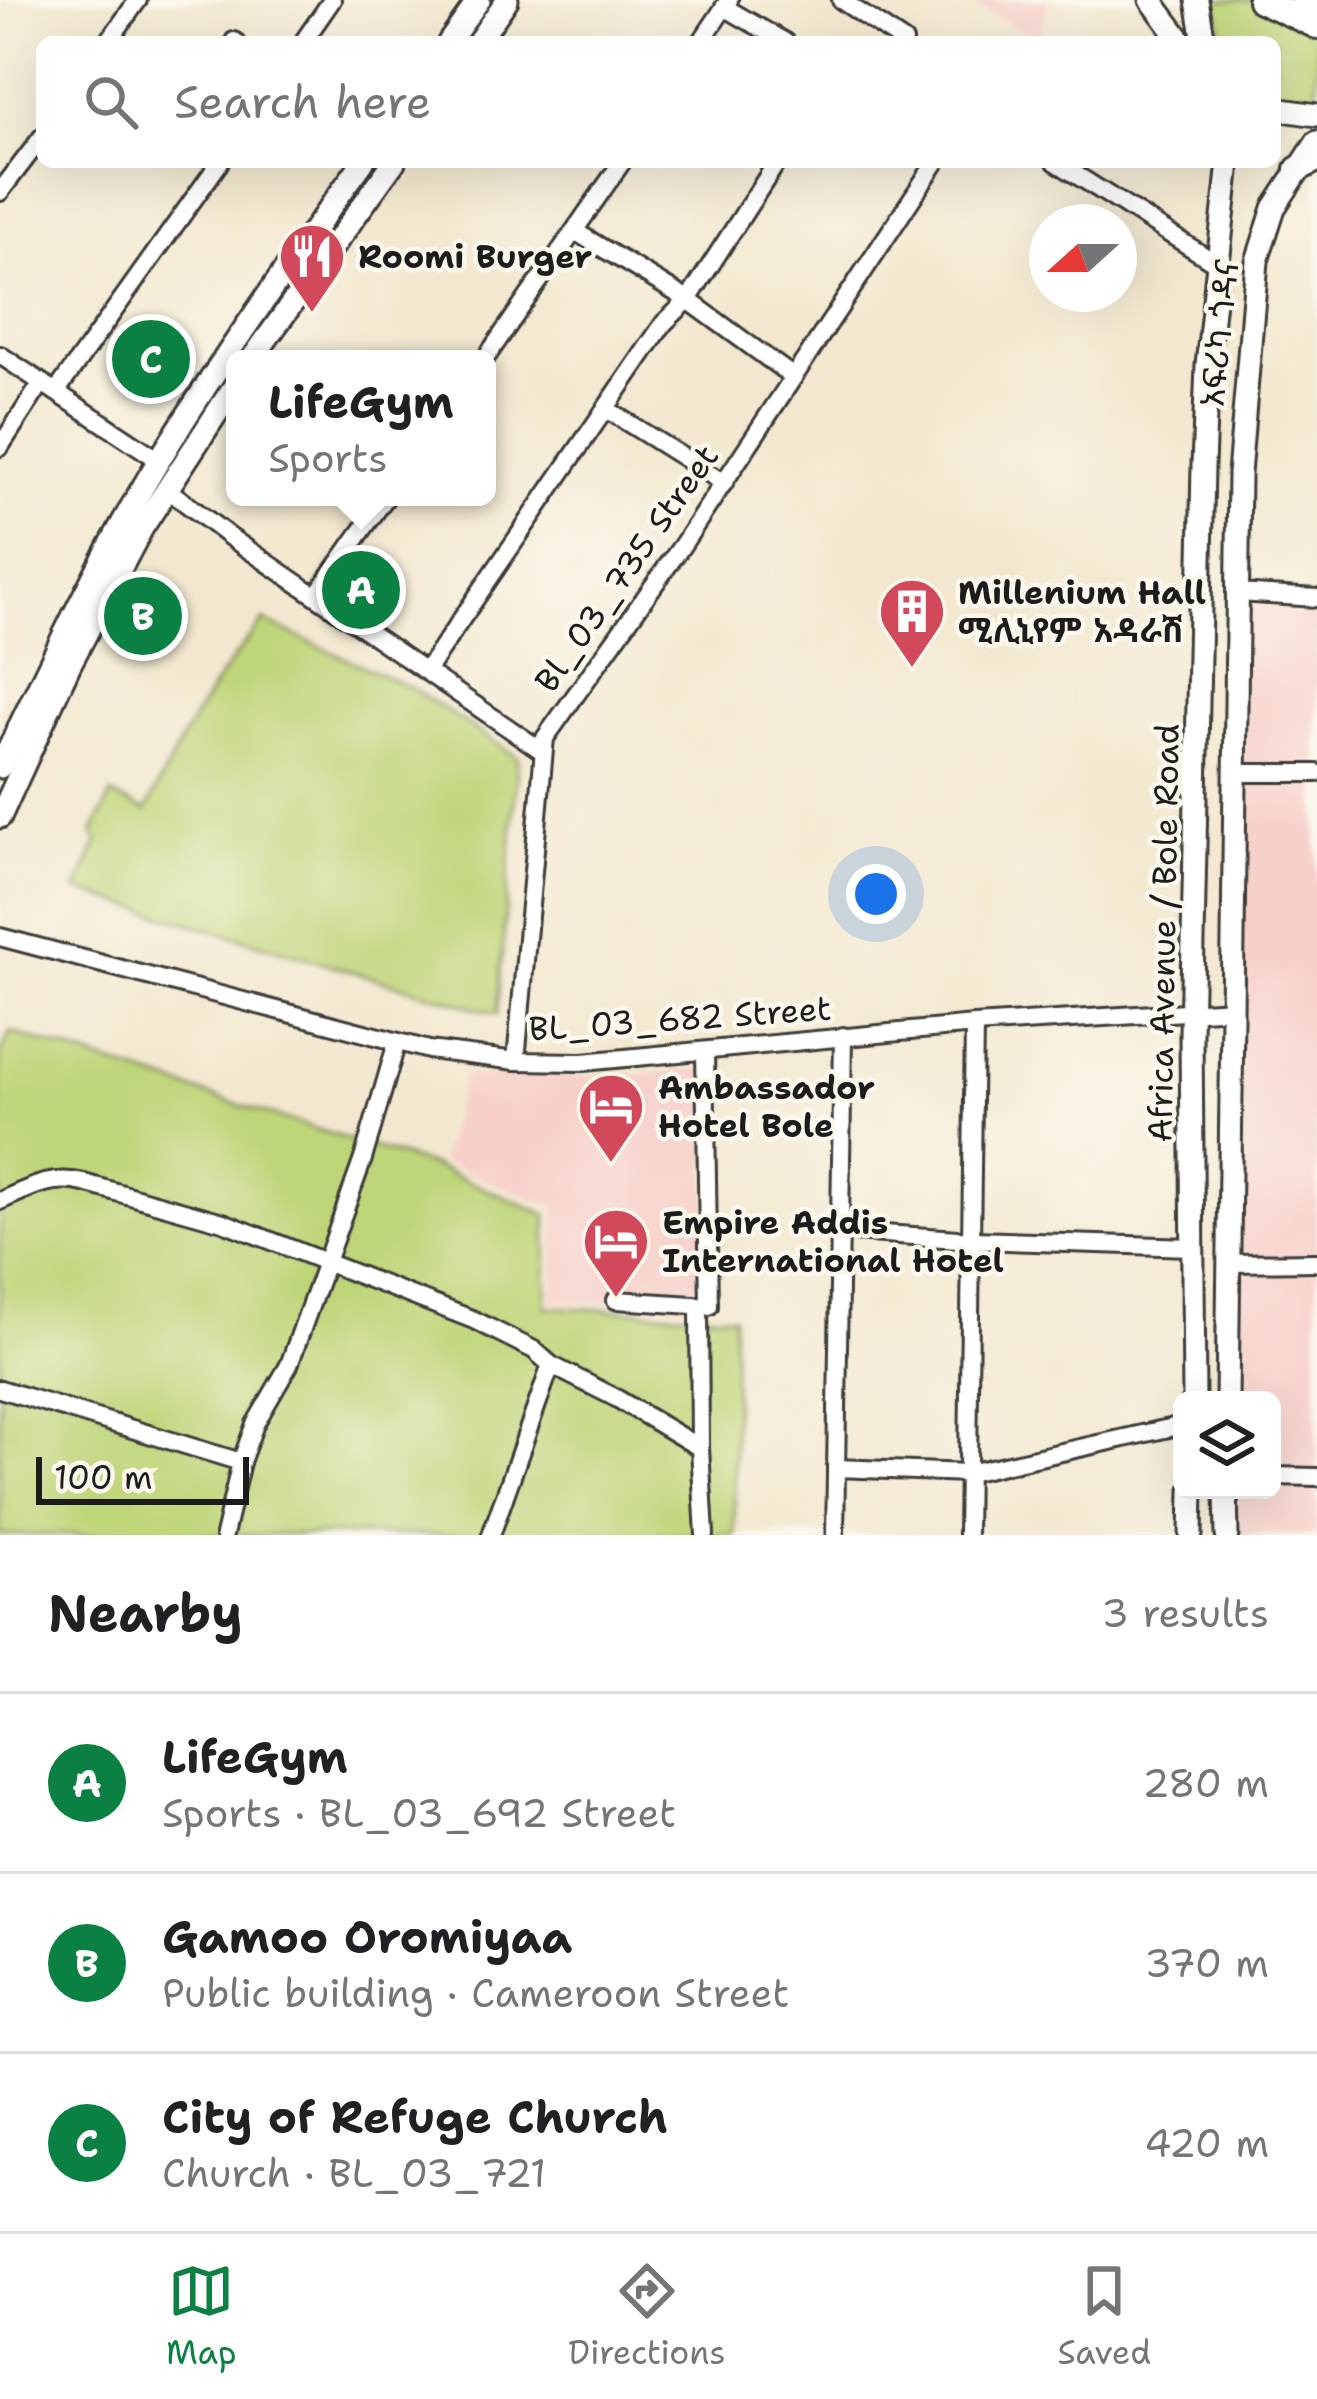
<!DOCTYPE html>
<html lang="en">
<head>
<meta charset="utf-8">
<style>
	:root { --surface:#fff; --page:#f6f6f6; --text:#202124; --muted:#757577; --line:#e0e0e0; --accent:#0b8043 }
	body { margin:0; font-family:"Shantell Sans","Noto Sans Ethiopic",sans-serif; background:var(--page); color:var(--text) }
	.controls { position:absolute; right:36px; bottom:36px; display:grid; overflow:hidden; border-radius:18px; box-shadow:0 12px 48px #0002 }
	.controls button { width:108px; height:108px; display:grid; place-items:center; padding:0; border:0; border-bottom:3px solid var(--line); background:var(--surface); color:var(--text); font:60px sans-serif }
	.compass { position:absolute; left:1029px; top:204px; width:108px; height:108px; border-radius:50%; background:var(--surface); box-shadow:0 12px 48px #0002; rotate:249deg }
	.scale { position:absolute; left:36px; bottom:30px; width:213px; box-sizing:border-box; padding-left:12px; border:6px solid #1c1c1c; border-top:0; font-size:33px; line-height:42px; white-space:nowrap; color:#1c1c1c; -webkit-text-stroke:9px #fbf7ec; paint-order:stroke }
	.you { position:absolute; left:876px; top:894px; width:42px; height:42px; margin:-30px; border:9px solid #fff; border-radius:50%; background:#1a73e8; box-shadow:0 0 0 18px #1a73e833 }
	.badge { display:grid; place-items:center; width:78px; height:78px; border-radius:50%; background:var(--accent); color:#fff; font-size:39px; font-weight:700 }
	.pin { position:absolute; translate:-50% -50%; border:6px solid #fff; box-shadow:0 3px 12px #0006 }
	.popup { position:absolute; left:226px; top:350px; width:270px; height:156px; box-sizing:border-box; display:grid; place-content:center; border-radius:18px; background:var(--surface); filter:drop-shadow(0 3px 9px #0005); font-size:39px; white-space:nowrap; color:var(--muted) }
	.popup b { font-size:45px; color:var(--text) }
	.popup::after { content:''; position:absolute; left:50%; top:100%; margin-left:-24px; border:24px solid transparent; border-top-color:var(--surface) }
	.list { margin:0; padding:0; list-style:none }
	h2 { display:flex; justify-content:space-between; align-items:center; height:156px; margin:0; padding:0 48px; font-size:51px }
	h2 small { font-size:39px; font-weight:400; color:var(--muted) }
	.list li { display:grid; grid-template-columns:78px 1fr auto; gap:36px; align-items:center; box-sizing:border-box; height:180px; padding:0 48px; border-top:3px solid var(--line) }
	.list b { display:block; font-size:45px; white-space:nowrap }
	.list p { margin:0; font-size:39px; white-space:nowrap; color:var(--muted) }
	.list em { font-size:39px; font-style:normal; color:var(--muted) }
	.icon { flex:none; width:66px; height:66px; fill:none; stroke:currentColor; stroke-width:2; stroke-linecap:round; stroke-linejoin:round }
	.map { position:relative; flex:none; width:1317px; height:1535px; overflow:hidden }
	.search { position:absolute; background:var(--surface); box-shadow:0 12px 48px #0002; left:36px; right:36px; top:36px; height:132px; display:flex; align-items:center; gap:30px; box-sizing:border-box; padding:0 42px; border-radius:18px; color:var(--muted); font-size:45px }
	.sheet { height:696px; background:var(--surface) }
	nav { display:flex; justify-content:space-around; align-items:center; box-sizing:border-box; height:168px; border-top:3px solid var(--line); background:var(--surface); font-size:33px; color:var(--muted) }
	nav a { display:grid; justify-items:center; gap:6px }
	nav .on { color:var(--accent) }
	.map>svg:first-child { display:block }
	.built { fill:#f7d0ca }
	.green { fill:#bfd579; stroke:#6e784a; stroke-width:3 }
	.lines { fill:none; stroke-linecap:round; stroke-linejoin:round }
	.minor-casing { stroke:#3c3b37; stroke-width:22 }
	.major-casing { stroke:#3c3b37; stroke-width:27 }
	.highway-casing { stroke:#3c3b37; stroke-width:30 }
	.minor { stroke:#fff; stroke-width:16 }
	.major { stroke:#fff; stroke-width:21 }
	.highway { stroke:#fff; stroke-width:24 }
	.labels { text-anchor:middle; stroke-width:9; stroke-linejoin:round; paint-order:stroke }
	.poi-label { font-size:33px; font-weight:bold; fill:#1c1c1c; stroke:#fbf7ec; text-anchor:start }
	.street-label { font-size:33px; fill:#1c1c1c; stroke:#fbf7ec }
</style>
</head>
<body>
<div class="map">
<svg width="1317" height="1535" viewBox="0 0 1317 1535">
	<rect width="100%" height="100%" fill="#fbf7ec"/>
	<filter id="ink" filterUnits="userSpaceOnUse"><feTurbulence type="fractalNoise" baseFrequency=".00833" numOctaves="2"/><feDisplacementMap in="SourceGraphic" scale="24" xChannelSelector="R" yChannelSelector="G"/><feConvolveMatrix kernelMatrix="1 2 1 2 8 2 1 2 1" color-interpolation-filters="sRGB"/></filter>
	<filter id="wash" filterUnits="userSpaceOnUse"><feTurbulence type="fractalNoise" baseFrequency=".004" numOctaves="4" result="noise"/><feDisplacementMap in="SourceGraphic" scale="48" xChannelSelector="R" yChannelSelector="G"/><feGaussianBlur stdDeviation="2.7" result="paint"/><feColorMatrix in="noise" values="0 0 0 0 0 0 0 0 0 0 0 0 0 0 0 0 0 1.4 0 .05"/><feComposite in="paint" operator="in"/></filter>
	<g filter="url(#wash)">
		<rect width="100%" height="100%" fill="#f3e8cf"/>
		<g class="built">
			<polygon points="964,0 1050,0 1038,35 1011,27 1011,24"/>
			<polygon points="1240,601 1317,604 1317,1535 1229,1535 1230,1490 1272,1490 1272,1400 1232,1400"/>
			<polygon points="709,1068 704,1305 552,1301 555,1207 440,1162 463,1075 617,1076"/>
		</g>
		<g class="green">
			<polygon points="1215,0 1317,0 1317,99 1275,92 1275,42 1224,42"/>
			<polygon points="353,563 389,594 369,618 333,587"/>
			<path d="M 264,621 L 411,688 L 518,757 L 497,1014 L 76,890 L 98,842 L 93,833 L 111,795 L 146,811 C 178,743 213,677 264,621 Z"/>
			<polygon points="10,1032 432,1166 547,1215 546,1307 733,1315 735,1535 0,1535 0,1056"/>
		</g>
	</g>
	<g filter="url(#ink)">
		<g class="lines">
			<defs>
				<g id="minor">
					<polyline points="841,0 904,42"/>
					<polyline points="724,7 785,42"/>
					<polyline points="234,41 236,42"/>
					<polyline points="108,42 138,0"/>
					<polyline points="303,42 332,0"/>
					<polyline points="701,42 729,0"/>
					<polyline points="1056,162 1217,264"/>
					<polyline points="0,192 42,137"/>
					<polyline points="576,232 688,300 792,376"/>
					<polyline points="0,355 159,460"/>
					<polyline points="485,359 622,162"/>
					<polyline points="56,392 220,162"/>
					<polyline points="606,409 724,483"/>
					<polyline points="0,447 41,384"/>
					<polyline points="167,489 230,537 542,751"/>
					<polyline points="1238,593 1317,598"/>
					<polyline points="317,594 386,497"/>
					<polyline points="426,671 664,323 688,300 777,162"/>
					<polyline points="1236,773 1317,773"/>
					<polyline points="0,937 429,1050 516,1061 583,1062 974,1025 1234,1009"/>
					<polyline points="516,1061 545,738 681,547 936,162"/>
					<path d="M 0,1201 C 29,1188 51,1175 84,1183 L 223,1222 L 474,1320 L 534,1350 L 551,1365 L 616,1398 L 700,1448 L 705,1535"/>
					<polyline points="839,1231 973,1240 1192,1247"/>
					<polyline points="1229,1263 1317,1262"/>
					<polyline points="616,1300 709,1306 705,1052"/>
					<polyline points="699,1306 700,1448"/>
					<polyline points="0,1389 241,1462"/>
					<polyline points="836,1468 968,1473 1178,1426"/>
					<polyline points="1272,1476 1317,1477"/>
					<polyline points="224,1535 241,1462 255,1424 289,1365 363,1159 397,1042"/>
					<polyline points="491,1535 551,1365"/>
					<polyline points="835,1535 843,1036"/>
					<polyline points="967,1535 974,1025"/>
				</g>
				<g id="major">
					<polyline points="1151,0 1182,42"/>
					<polyline points="1197,0 1204,42"/>
					<polyline points="449,42 479,0"/>
					<polyline points="478,42 507,0"/>
					<polyline points="1275,109 1317,115"/>
					<polyline points="252,359 394,162"/>
					<path d="M 0,767 C 50,663 100,556 161,457 C 223,356 293,258 363,162"/>
					<polyline points="0,817 70,664 142,528 235,385"/>
					<polyline points="1194,1400 1191,1035 1203,466 1207,365 1229,162"/>
					<polyline points="1227,1400 1239,474 1257,261 1274,208 1317,142"/>
					<polyline points="1226,1490 1227,1535"/>
					<polyline points="1191,1535 1192,1490"/>
				</g>
				<g id="highway">
					<polyline points="1260,0 1317,26"/>
					<polyline points="1304,0 1317,6"/>
					<polyline points="1298,169 1317,159"/>
				</g>
			</defs>
			<use href="#minor" class="minor-casing"/>
			<use href="#major" class="major-casing"/>
			<use href="#highway" class="highway-casing"/>
			<use href="#minor" class="minor"/>
			<use href="#major" class="major"/>
			<use href="#highway" class="highway"/>
		</g>
	</g>
	<defs>
		<symbol id="restaurant-pin" viewBox="-11 -11 22 30"><path d="M0 17L-7.5 6A9.5 9.5 0 1 1 7.5 6Z" fill="#d1495b" stroke="#fbf7ec"/><path d="M-5-6h1v4h1v-4h1v4h1v-4h1v5L-1.5 .5V6h-2V.5L-5-1ZM5-6V6H3V1.5H1.5Q1.5-4 5-6Z" fill="#fff"/></symbol>
		<symbol id="building-pin" viewBox="-11 -11 22 30"><path d="M0 17L-7.5 6A9.5 9.5 0 1 1 7.5 6Z" fill="#d1495b" stroke="#fbf7ec"/><path d="M-4-6H4V6H1V3H-1V6H-4ZM-2.5-4.3h1.7v1.8h-1.7ZM.8-4.3h1.7v1.8H.8ZM-2.5-1h1.7V.8h-1.7ZM.8-1h1.7V.8H.8Z" fill="#fff"/></symbol>
		<symbol id="hotel-pin" viewBox="-11 -11 22 30"><path d="M0 17L-7.5 6A9.5 9.5 0 1 1 7.5 6Z" fill="#d1495b" stroke="#fbf7ec"/><path d="M-6-4.5h1.5V1H6V5H4.5V3h-9V5H-6ZM-4 0a1.8 1.8 0 1 1 3.6 0ZM.5 0V-2.5h3Q6-2.5 6 0Z" fill="#fff"/></symbol>
	</defs>
	<g fill-rule="evenodd">
		<use href="#restaurant-pin" x="274" y="218" width="76" height="104"/>
		<use href="#building-pin" x="874" y="573" width="76" height="104"/>
		<use href="#hotel-pin" x="573" y="1068" width="76" height="104"/>
		<use href="#hotel-pin" x="578" y="1203" width="76" height="104"/>
	</g>
	<g class="labels">
		<g class="poi-label">
			<text x="358" y="268">Roomi Burger</text>
			<text x="958" y="604">Millenium Hall<tspan x="958" dy="38">ሚሊኒየም አዳራሽ</tspan></text>
			<text x="658" y="1099">Ambassador<tspan x="658" dy="38">Hotel Bole</tspan></text>
			<text x="662" y="1234">Empire Addis<tspan x="662" dy="38">International Hotel</tspan></text>
		</g>
		<g class="street-label">
			<text transform="translate(1219 333) rotate(-84)" y="12">አፍሪካ ጎዳና</text>
			<text transform="translate(626 568) rotate(-55)" y="12">Bl_03_735 Street</text>
			<text transform="translate(1163 933) rotate(-89)" y="12">Africa Avenue / Bole Road</text>
			<text transform="translate(680 1018) rotate(-4)" y="12">BL_03_682 Street</text>
		</g>
	</g>
</svg>
<div class="controls">
<button><svg class="icon" aria-label="layers" viewBox="0 0 24 24"><path d="M12 4l9 5-9 5-9-5zM3 14l9 5 9-5"/></svg></button>
</div>
<svg class="compass" viewBox="-18 -18 36 36"><path d="M0-13l5 13h-10z" fill="#e53935"/><path d="M0 13l5-13h-10z" fill="#757577"/></svg>
<div class="scale">100 m</div>
<div class="you"></div>
<div class="pin badge" style="left:361px;top:590px">A</div>
<div class="popup"><b>LifeGym</b>Sports</div>
<div class="pin badge" style="left:143px;top:616px">B</div>
<div class="pin badge" style="left:151px;top:359px">C</div>
<div class="search"><svg class="icon" aria-label="search" viewBox="0 0 24 24"><circle cx="10" cy="10" r="6"/><path d="M15 15l6 6"/></svg>Search here</div>
</div>
<section class="sheet">
<h2>Nearby<small>3 results</small></h2>
<ul class="list">
<li><span class="badge">A</span><div><b>LifeGym</b><p>Sports · BL_03_692 Street</p></div><em>280 m</em></li>
<li><span class="badge">B</span><div><b>Gamoo Oromiyaa</b><p>Public building · Cameroon Street</p></div><em>370 m</em></li>
<li><span class="badge">C</span><div><b>City of Refuge Church</b><p>Church · BL_03_721</p></div><em>420 m</em></li>
</ul>
</section>
<nav>
<a class="on"><svg class="icon" aria-label="map" viewBox="0 0 24 24"><path d="M3 6l6-2 6 2 6-2v14l-6 2-6-2-6 2zM9 4v14M15 6v14"/></svg>Map</a>
<a><svg class="icon" aria-label="directions" viewBox="0 0 24 24"><path d="M12 3l9 9-9 9-9-9zM9 14v-3h6M13 9l2 2-2 2"/></svg>Directions</a>
<a><svg class="icon" aria-label="saved" viewBox="0 0 24 24"><path d="M7 4h10v16l-5-4-5 4z"/></svg>Saved</a>
</nav>
</body>
</html>
